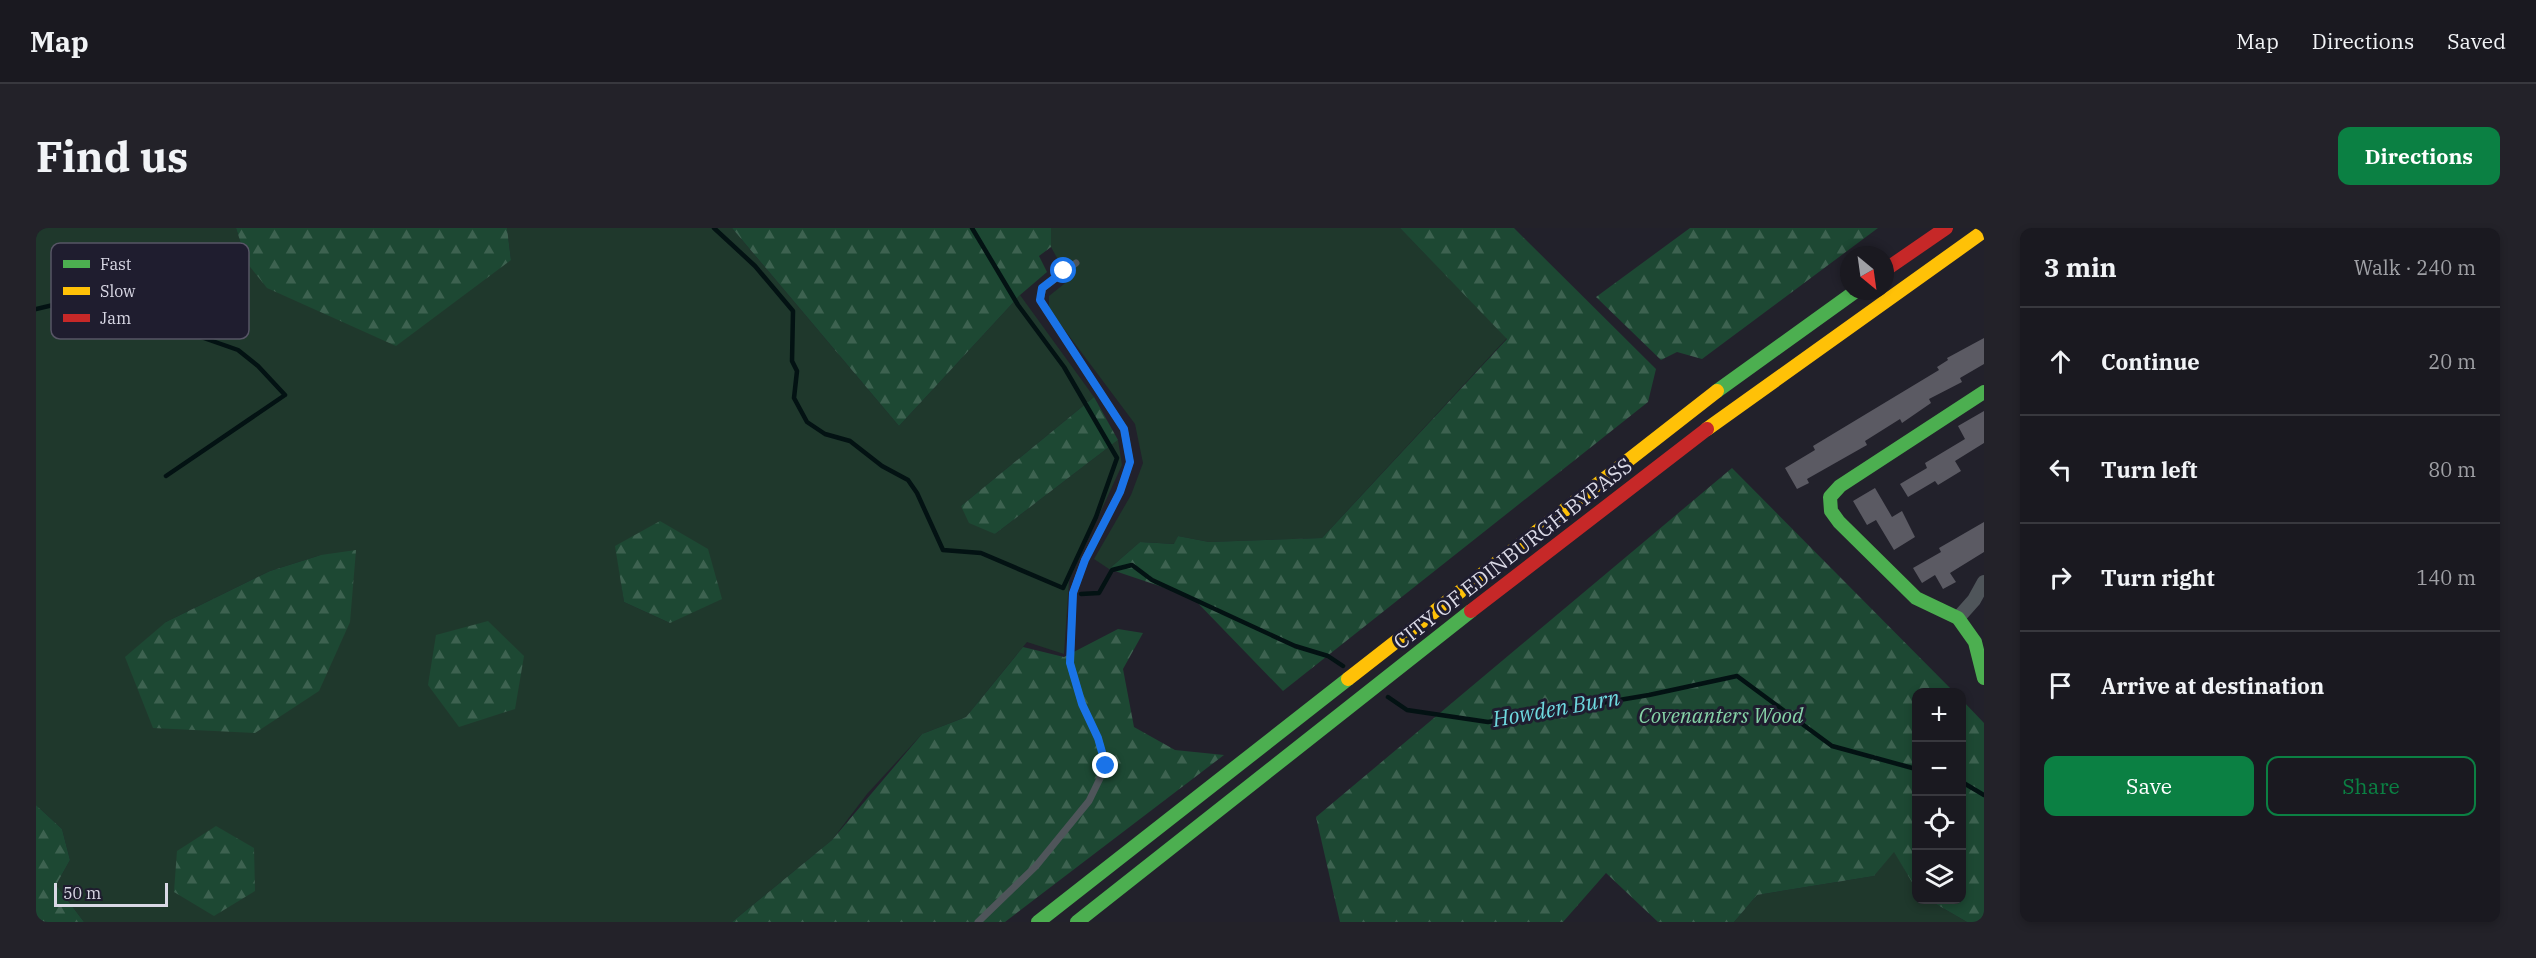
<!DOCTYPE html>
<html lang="en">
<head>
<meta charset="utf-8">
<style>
	:root { --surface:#1a1920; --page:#232229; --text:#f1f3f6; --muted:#9fa0a5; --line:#38383e; --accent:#0b8043 }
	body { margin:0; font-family:"IBM Plex Serif",serif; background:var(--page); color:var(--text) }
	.controls { position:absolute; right:18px; bottom:18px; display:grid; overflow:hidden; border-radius:12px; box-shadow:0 3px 9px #0003 }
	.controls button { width:54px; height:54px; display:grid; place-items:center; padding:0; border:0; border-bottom:2px solid var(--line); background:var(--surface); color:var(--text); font:30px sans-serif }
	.compass { position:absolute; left:1804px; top:18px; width:54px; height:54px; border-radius:50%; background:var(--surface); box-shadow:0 3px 9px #0003; rotate:151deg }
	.scale { position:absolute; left:18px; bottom:15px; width:114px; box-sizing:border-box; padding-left:6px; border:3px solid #d9d8e5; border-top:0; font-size:16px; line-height:21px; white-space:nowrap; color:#d9d8e5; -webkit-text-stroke:4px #1f1d2f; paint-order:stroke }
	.stop { position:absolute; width:18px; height:18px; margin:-14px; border:4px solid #1a73e8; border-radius:50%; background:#fff }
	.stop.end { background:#1a73e8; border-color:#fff; box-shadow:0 2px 6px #0008 }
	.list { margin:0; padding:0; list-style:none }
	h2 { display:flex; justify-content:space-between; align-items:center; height:78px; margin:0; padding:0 24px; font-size:26px }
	h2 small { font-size:20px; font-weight:400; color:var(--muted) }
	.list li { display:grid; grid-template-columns:39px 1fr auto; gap:18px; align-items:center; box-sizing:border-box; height:108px; padding:0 24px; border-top:2px solid var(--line) }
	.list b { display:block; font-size:22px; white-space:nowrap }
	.list em { font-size:20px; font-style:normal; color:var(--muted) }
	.actions { display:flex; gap:12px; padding:18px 24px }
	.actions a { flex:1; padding:14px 0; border:2px solid var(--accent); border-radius:12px; text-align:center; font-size:21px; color:var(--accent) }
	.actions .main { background:var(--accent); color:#fff }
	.icon { flex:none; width:33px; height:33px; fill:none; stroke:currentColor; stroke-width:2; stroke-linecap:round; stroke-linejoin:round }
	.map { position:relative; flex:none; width:1948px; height:694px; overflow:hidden; border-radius:12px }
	header { display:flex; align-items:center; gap:36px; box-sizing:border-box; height:84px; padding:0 30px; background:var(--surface); border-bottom:2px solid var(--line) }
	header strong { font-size:28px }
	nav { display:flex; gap:33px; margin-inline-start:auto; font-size:21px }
	.intro { display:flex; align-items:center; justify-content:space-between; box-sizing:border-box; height:144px; padding:0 36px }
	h1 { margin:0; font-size:42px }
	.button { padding:15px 27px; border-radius:12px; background:var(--accent); color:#fff; font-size:21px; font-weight:700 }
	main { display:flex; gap:36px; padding:0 36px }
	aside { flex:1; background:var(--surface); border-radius:12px; box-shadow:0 3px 9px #0003 }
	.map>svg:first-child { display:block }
	.grass { fill:#1f382c; fill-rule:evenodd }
	.forest { fill:url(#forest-firs) }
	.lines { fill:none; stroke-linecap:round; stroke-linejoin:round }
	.stream { stroke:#031213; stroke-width:4.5 }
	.building { fill:#5b5a63 }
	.lane { stroke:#4f555a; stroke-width:7 }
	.street { stroke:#4f555a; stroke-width:14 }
	.fast { stroke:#4caf50; stroke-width:14 }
	.slow { stroke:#ffc107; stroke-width:14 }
	.jam { stroke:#c62828; stroke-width:14 }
	.route { stroke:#1a73e8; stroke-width:8 }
	.labels { text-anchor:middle; stroke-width:6; stroke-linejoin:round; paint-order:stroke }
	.street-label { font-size:21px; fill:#d9d8e5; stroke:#1f1d2f }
	.park-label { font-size:21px; font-style:italic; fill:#86d3a7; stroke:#1f1d2f }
	.water-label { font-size:22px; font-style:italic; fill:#6ed9df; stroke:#1f1d2f }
	.key { fill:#1f1d2f; stroke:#575566; stroke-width:1.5 }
	.key-label { font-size:16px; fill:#d9d8e5 }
</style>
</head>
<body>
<header>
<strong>Map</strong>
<nav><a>Map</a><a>Directions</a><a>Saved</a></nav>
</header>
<div class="intro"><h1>Find us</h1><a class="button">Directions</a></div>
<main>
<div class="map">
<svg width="1948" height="694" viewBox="0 0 1948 694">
	<defs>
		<pattern id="forest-firs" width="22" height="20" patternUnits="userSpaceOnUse" patternTransform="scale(1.5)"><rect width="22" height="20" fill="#1d4833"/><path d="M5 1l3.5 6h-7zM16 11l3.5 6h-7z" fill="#3d6250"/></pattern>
	</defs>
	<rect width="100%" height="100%" fill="#22212b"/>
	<g class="grass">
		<path d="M 0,0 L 200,0 L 211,35 L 475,32 L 471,0 L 696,0 L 863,198 L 984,67 L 1058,169 L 925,278 L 959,306 L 1082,212 L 1086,237 L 1033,353 L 1028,426 L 991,414 L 930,489 L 886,506 L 831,566 L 796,612 L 696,694 L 48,694 L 20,657 L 34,632 L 26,601 L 0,577 ZM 580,319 L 634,395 L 588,374 ZM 285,327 L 130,394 L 234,343 Z"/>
		<polygon points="1015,0 1364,0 1471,110 1286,310 1173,314 1142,308 1139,316 1104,314 1073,341 1058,331 1095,267 1107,235 1099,196 1013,81 1013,68 1033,52 1015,19"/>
		<polygon points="1858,623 1880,661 1880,672 1893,672 1931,694 1698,694 1721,667 1838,648"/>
	</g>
	<g class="forest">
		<polygon points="200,0 471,0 475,32 360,118 231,60 211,35"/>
		<polygon points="696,0 1015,0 1015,19 1003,28 1011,44 984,67 863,198"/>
		<polygon points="1364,0 1478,0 1620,141 1612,174 1247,463 1156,369 1073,341 1104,314 1138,316 1142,308 1173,314 1286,310 1471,111"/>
		<polygon points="1654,0 1842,0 1666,131 1641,124 1625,132 1560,69"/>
		<polygon points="1058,169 1082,212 959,306 933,295 925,278"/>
		<polygon points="1696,240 1918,464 1880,464 1880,661 1858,624 1838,648 1721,667 1698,694 1622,694 1570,645 1527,694 1304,694 1280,589"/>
		<polygon points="624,293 672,321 686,371 634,395 588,374 579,318"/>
		<polygon points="320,322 314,394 283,463 219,505 117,500 89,429 130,394 234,343 285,327"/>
		<polygon points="452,393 488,428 479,481 423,499 392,457 400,407"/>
		<polygon points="1082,401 1107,405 1087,441 1098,499 1139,522 1188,527 969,694 696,694 796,612 886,506 930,489 987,419 1028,429"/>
		<polygon points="1926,472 1948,495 1948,694 1931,694 1893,672 1926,672"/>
		<polygon points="0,577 26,601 34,632 20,657 48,694 0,694"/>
		<polygon points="180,598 218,620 219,663 178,688 138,664 141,623"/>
	</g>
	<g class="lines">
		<g class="stream">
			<polyline points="678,0 719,38 757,83 756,133 761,143 758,170 771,194 789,206 814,213 846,238 872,252 881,265 907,322 945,325 1027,360 1060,289 1081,230 1028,139 982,77 936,0"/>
			<polyline points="0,81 51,69 202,122 222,138 249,167 130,248"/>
			<polyline points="1045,366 1063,365 1076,342 1096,337 1116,352 1259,418 1292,428 1307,438"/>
			<polyline points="1352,469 1371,482 1452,494 1613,467 1701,448 1796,518 1880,541"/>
			<polyline points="1926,554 1948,567"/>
		</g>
	</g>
	<g class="building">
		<polygon points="1948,110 1948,136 1924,150 1926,154 1893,171 1895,175 1866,195 1864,191 1829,213 1831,217 1771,251 1773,255 1761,261 1749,240 1779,222 1777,218 1903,142 1901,139 1912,132 1911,130"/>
		<polygon points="1948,183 1948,215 1919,233 1925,243 1902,257 1899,253 1872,269 1864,256 1891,240 1889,235 1929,211 1922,198"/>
		<polygon points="1839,260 1856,289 1866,283 1879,309 1858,322 1840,292 1831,297 1817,273"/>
		<polygon points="1948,294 1948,324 1914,345 1920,354 1907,361 1899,347 1886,355 1877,340 1905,324 1903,320"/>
	</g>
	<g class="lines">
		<polyline class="lane" points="942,694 1000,638 1053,573 1070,538 1062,510 1046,476 1034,435 1037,365 1049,331 1084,264 1094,234 1088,201 1004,72 1007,60 1040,35"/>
		<polyline class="street" points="1922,390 1938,372 1948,354"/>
		<g class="fast">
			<polyline points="1681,163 1820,63"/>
			<polyline points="1948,164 1804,258 1794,269 1795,283 1803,294 1880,370 1922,390 1939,414 1948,450"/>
			<polyline points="1002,694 1312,451"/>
			<polyline points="1041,694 1435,383"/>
		</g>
		<g class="slow">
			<polyline points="1671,201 1948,3"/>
			<polyline points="1312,451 1681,163"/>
		</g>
		<g class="jam">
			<polyline points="1849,42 1910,0"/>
			<polyline points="1435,383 1671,201"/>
		</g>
	</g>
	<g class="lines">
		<polyline class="route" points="1028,43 1006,60 1004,72 1088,201 1094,234 1084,264 1049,332 1037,365 1034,435 1046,476 1062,510 1070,538"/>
	</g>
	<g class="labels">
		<g class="street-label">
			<text transform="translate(1477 326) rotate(-38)" y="7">CITY OF EDINBURGH BYPASS</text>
		</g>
		<g class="park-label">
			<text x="1685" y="495">Covenanters Wood</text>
		</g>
		<g class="water-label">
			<text transform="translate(1520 480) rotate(-10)" y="8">Howden Burn</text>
		</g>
	</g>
	<rect x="15" y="15" width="198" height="96" rx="9" class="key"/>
	<rect x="27" y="32" width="27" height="8" fill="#4caf50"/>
	<rect x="27" y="59" width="27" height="8" fill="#ffc107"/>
	<rect x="27" y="86" width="27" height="8" fill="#c62828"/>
	<g class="key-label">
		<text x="64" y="42">Fast</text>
		<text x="64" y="69">Slow</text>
		<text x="64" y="96">Jam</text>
	</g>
</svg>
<div class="controls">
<button>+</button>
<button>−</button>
<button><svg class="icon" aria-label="locate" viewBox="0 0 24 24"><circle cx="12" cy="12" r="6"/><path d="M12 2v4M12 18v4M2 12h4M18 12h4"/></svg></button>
<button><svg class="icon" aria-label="layers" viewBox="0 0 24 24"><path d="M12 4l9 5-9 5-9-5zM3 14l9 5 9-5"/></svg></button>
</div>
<svg class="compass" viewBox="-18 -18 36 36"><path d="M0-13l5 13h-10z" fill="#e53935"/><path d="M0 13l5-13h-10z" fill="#9fa0a5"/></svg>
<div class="scale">50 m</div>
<div class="stop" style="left:1028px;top:43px"></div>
<div class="stop end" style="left:1070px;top:538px"></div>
</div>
<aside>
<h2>3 min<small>Walk · 240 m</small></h2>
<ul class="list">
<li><svg class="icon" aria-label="ahead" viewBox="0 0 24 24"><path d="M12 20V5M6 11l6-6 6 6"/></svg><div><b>Continue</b></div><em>20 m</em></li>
<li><svg class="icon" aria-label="left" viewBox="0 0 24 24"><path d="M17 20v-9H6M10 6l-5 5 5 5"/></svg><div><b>Turn left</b></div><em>80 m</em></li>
<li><svg class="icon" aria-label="right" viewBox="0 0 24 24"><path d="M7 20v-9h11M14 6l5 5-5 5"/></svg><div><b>Turn right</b></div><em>140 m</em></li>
<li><svg class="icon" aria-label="arrive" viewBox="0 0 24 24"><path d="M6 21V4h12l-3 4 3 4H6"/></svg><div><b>Arrive at destination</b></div></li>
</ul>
<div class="actions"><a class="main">Save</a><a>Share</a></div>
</aside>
</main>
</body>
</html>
